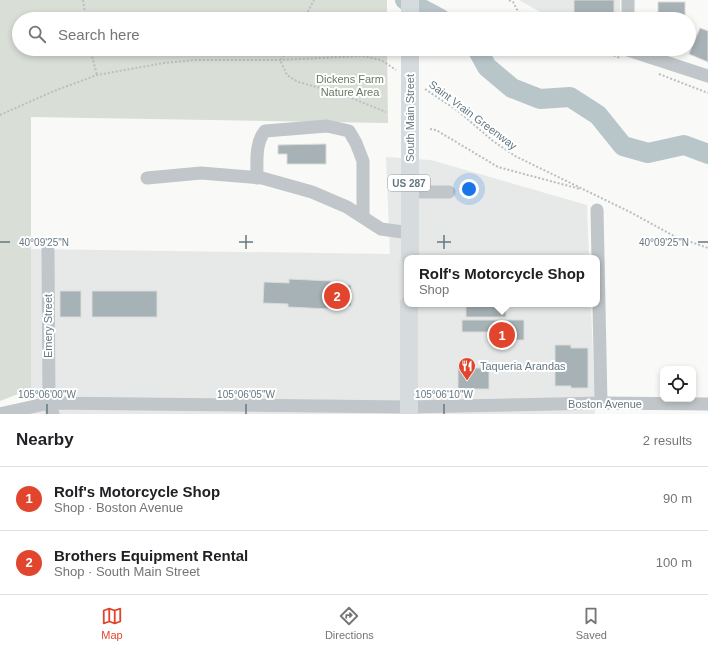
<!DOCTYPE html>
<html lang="en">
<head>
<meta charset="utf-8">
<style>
	:root { --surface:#fff; --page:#f2f2f2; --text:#202124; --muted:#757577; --line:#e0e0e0; --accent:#e2452e }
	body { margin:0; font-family:Arial,sans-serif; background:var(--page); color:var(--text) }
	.controls { position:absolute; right:12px; bottom:12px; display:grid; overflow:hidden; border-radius:8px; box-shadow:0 2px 6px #0003 }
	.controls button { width:36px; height:36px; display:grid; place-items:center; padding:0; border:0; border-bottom:1px solid var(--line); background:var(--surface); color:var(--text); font:20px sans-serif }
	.you { position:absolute; left:469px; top:189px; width:14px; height:14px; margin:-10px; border:3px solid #fff; border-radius:50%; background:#1a73e8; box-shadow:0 0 0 6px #1a73e833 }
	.badge { display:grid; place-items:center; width:26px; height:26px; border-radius:50%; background:var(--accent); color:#fff; font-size:13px; font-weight:700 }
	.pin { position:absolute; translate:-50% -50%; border:2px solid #fff; box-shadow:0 1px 4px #0006 }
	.popup { position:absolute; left:404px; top:255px; width:196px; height:52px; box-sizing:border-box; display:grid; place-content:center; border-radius:8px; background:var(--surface); filter:drop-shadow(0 1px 3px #0005); font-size:13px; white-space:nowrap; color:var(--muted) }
	.popup b { font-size:15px; color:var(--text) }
	.popup::after { content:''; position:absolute; left:50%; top:100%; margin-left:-8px; border:8px solid transparent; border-top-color:var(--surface) }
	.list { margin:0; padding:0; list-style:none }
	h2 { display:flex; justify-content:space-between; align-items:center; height:52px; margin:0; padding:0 16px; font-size:17px }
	h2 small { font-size:13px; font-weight:400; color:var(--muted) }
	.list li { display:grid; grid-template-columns:26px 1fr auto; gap:12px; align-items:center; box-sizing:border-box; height:64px; padding:0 16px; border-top:1px solid var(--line) }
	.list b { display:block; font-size:15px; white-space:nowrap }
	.list p { margin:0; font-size:13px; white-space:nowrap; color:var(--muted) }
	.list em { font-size:13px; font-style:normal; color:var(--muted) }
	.icon { flex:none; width:22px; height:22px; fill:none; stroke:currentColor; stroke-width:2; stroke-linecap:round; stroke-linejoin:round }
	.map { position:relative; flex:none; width:708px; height:414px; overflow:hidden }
	.search { position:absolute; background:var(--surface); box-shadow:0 2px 6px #0003; left:12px; right:12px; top:12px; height:44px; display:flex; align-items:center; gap:10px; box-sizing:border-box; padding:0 14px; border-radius:22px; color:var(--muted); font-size:15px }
	.sheet { height:180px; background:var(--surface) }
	nav { display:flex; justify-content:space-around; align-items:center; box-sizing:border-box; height:56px; border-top:1px solid var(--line); background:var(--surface); font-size:11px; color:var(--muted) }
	nav a { display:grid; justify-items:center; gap:2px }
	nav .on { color:var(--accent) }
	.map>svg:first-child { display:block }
	.built { fill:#e7e9e8 }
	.green { fill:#d9ded6 }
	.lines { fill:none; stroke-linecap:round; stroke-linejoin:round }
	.river { stroke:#b8c6c9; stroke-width:20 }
	.building { fill:#a7b2b6; stroke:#dbdbd9 }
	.path { stroke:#babfc1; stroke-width:2; stroke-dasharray:2 2; stroke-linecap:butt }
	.minor { stroke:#c0c6c9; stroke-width:13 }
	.highway { stroke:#d6dbde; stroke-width:18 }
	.ticks { fill:none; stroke:#647881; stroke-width:1.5 }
	.labels { text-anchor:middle; stroke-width:4; stroke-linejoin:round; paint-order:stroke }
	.shield { fill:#fff; stroke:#92a0a7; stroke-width:1 }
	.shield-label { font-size:10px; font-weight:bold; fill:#647881 }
	.park-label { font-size:11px; fill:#697963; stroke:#fff }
	.street-label { font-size:11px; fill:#647881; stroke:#fff }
	.poi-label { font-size:11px; fill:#647881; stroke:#fff; text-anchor:start }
	.ticks-label { font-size:10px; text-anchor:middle; fill:#647881; stroke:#fff; stroke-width:4; stroke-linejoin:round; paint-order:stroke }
</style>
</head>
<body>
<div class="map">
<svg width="708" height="414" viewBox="0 0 708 414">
	<rect width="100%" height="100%" fill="#f9f9f7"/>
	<g class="built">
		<polygon points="519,0 620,0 620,19 553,19"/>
		<polygon points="386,157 431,160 587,205 589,258 407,258 407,304 591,304 595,414 708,414 31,414 30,249 390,254"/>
	</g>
	<polygon class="green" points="0,0 387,0 387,19 19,19 19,49 387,49 388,123 31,117 31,389 0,401"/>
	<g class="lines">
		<g class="river">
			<polyline points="405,0 441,19"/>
			<polyline points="477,49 487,67 512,88 540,99 570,97 598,115 623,146 648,153 684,145 708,154"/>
		</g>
	</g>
	<g class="building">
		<rect x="574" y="0" width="40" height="19"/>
		<rect x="658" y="2" width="27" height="17"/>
		<polygon points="700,28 708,31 708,62 689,54"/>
		<polygon points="326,144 326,164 287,164 287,154 278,154 278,145"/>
		<polygon points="289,279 331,281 331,284 351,285 351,306 330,306 330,309 288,307 288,304 263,303 264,282 289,283"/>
		<rect x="60" y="291" width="21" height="26"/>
		<rect x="92" y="291" width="65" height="26"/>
		<rect x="466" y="304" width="40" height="13"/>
		<polygon points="462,320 524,320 524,340 498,340 498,332 462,332"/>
		<polygon points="555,345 571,345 571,348 588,348 588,388 571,388 571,386 555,386"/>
		<rect x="458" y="368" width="31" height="21"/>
	</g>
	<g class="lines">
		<g class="path">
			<polyline points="83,0 86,19"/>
			<polyline points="509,0 513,2 520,15 530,19"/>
			<polyline points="304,19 314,0"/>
			<polyline points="90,49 97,75"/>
			<polyline points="289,49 280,60 287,75 298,82 339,93 386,112"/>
			<polyline points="599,49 620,58"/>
			<polyline points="659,74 708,93"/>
			<polyline points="425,89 458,111 493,141 515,156 630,212 674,236 708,248"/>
			<polyline points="0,115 54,91 97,75 164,63 196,60 280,60 362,56 381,60 396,70"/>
			<polyline points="430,129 436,130 498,167 580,189"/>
		</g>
		<g class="minor">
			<polyline points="628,0 628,19"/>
			<polyline points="628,49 628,50 708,76"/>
			<polyline points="147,178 201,173 262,178 312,192 347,207 381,229 410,233"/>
			<path d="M 257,178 C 257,162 255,143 265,131 L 327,126 L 349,131 L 356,143 L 363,161 L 363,217"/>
			<polyline points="409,192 449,192"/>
			<polyline points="597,210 601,403"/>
			<polyline points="48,250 49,403 53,414"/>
			<polyline points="0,414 49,403 409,407 601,403 708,404"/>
		</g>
		<g class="highway">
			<polyline points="410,19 410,0"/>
			<polyline points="410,258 410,49"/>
			<polyline points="409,414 409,304"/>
		</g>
	</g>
	<path class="ticks" d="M 246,235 L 246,249M 444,235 L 444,249M 0,242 L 10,242M 239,242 L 253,242M 437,242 L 451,242M 698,242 L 708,242M 47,404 L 47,414M 246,404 L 246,414M 444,404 L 444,414"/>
	<defs>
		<symbol id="restaurant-pin" viewBox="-11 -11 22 30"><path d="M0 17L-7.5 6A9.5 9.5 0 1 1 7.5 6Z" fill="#e2452e" stroke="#fff"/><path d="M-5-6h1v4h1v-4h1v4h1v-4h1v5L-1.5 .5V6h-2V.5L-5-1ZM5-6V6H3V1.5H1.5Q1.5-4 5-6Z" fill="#fff"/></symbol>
	</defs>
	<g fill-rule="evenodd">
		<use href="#restaurant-pin" x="457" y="356" width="20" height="27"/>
	</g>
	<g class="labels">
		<rect class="shield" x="388" y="175" width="42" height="16" rx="3"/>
		<g class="shield-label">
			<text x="409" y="187">US 287</text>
		</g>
		<g class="park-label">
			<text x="350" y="83">Dickens Farm<tspan x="350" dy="13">Nature Area</tspan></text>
		</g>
		<g class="street-label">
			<text transform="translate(473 115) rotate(37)" y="4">Saint Vrain Greenway</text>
			<text transform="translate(410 118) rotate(-90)" y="4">South Main Street</text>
			<text transform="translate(48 326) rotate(-90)" y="4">Emery Street</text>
			<text x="605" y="408">Boston Avenue</text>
		</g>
		<g class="poi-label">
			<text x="480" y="370">Taqueria Arandas</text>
		</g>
	</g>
	<g class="ticks-label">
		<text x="664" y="246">40°09'25"N</text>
		<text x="44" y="246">40°09'25"N</text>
		<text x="47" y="398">105°06'00"W</text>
		<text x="246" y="398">105°06'05"W</text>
		<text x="444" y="398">105°06'10"W</text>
	</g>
</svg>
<div class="controls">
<button><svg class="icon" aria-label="locate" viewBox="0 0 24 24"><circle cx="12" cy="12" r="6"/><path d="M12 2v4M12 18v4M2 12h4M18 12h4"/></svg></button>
</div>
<div class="you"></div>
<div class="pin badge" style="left:502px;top:335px">1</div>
<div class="popup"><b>Rolf's Motorcycle Shop</b>Shop</div>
<div class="pin badge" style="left:337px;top:296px">2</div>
<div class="search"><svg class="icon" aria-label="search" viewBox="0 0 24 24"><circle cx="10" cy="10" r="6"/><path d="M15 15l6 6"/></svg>Search here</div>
</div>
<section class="sheet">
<h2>Nearby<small>2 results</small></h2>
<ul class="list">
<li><span class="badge">1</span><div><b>Rolf's Motorcycle Shop</b><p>Shop · Boston Avenue</p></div><em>90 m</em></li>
<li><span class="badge">2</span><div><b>Brothers Equipment Rental</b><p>Shop · South Main Street</p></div><em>100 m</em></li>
</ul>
</section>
<nav>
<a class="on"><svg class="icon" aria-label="map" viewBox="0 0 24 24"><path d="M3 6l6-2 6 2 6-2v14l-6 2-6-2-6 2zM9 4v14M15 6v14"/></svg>Map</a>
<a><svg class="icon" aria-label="directions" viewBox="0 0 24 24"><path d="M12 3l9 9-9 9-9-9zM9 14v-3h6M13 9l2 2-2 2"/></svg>Directions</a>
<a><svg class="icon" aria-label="saved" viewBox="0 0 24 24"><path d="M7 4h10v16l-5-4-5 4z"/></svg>Saved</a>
</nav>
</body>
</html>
